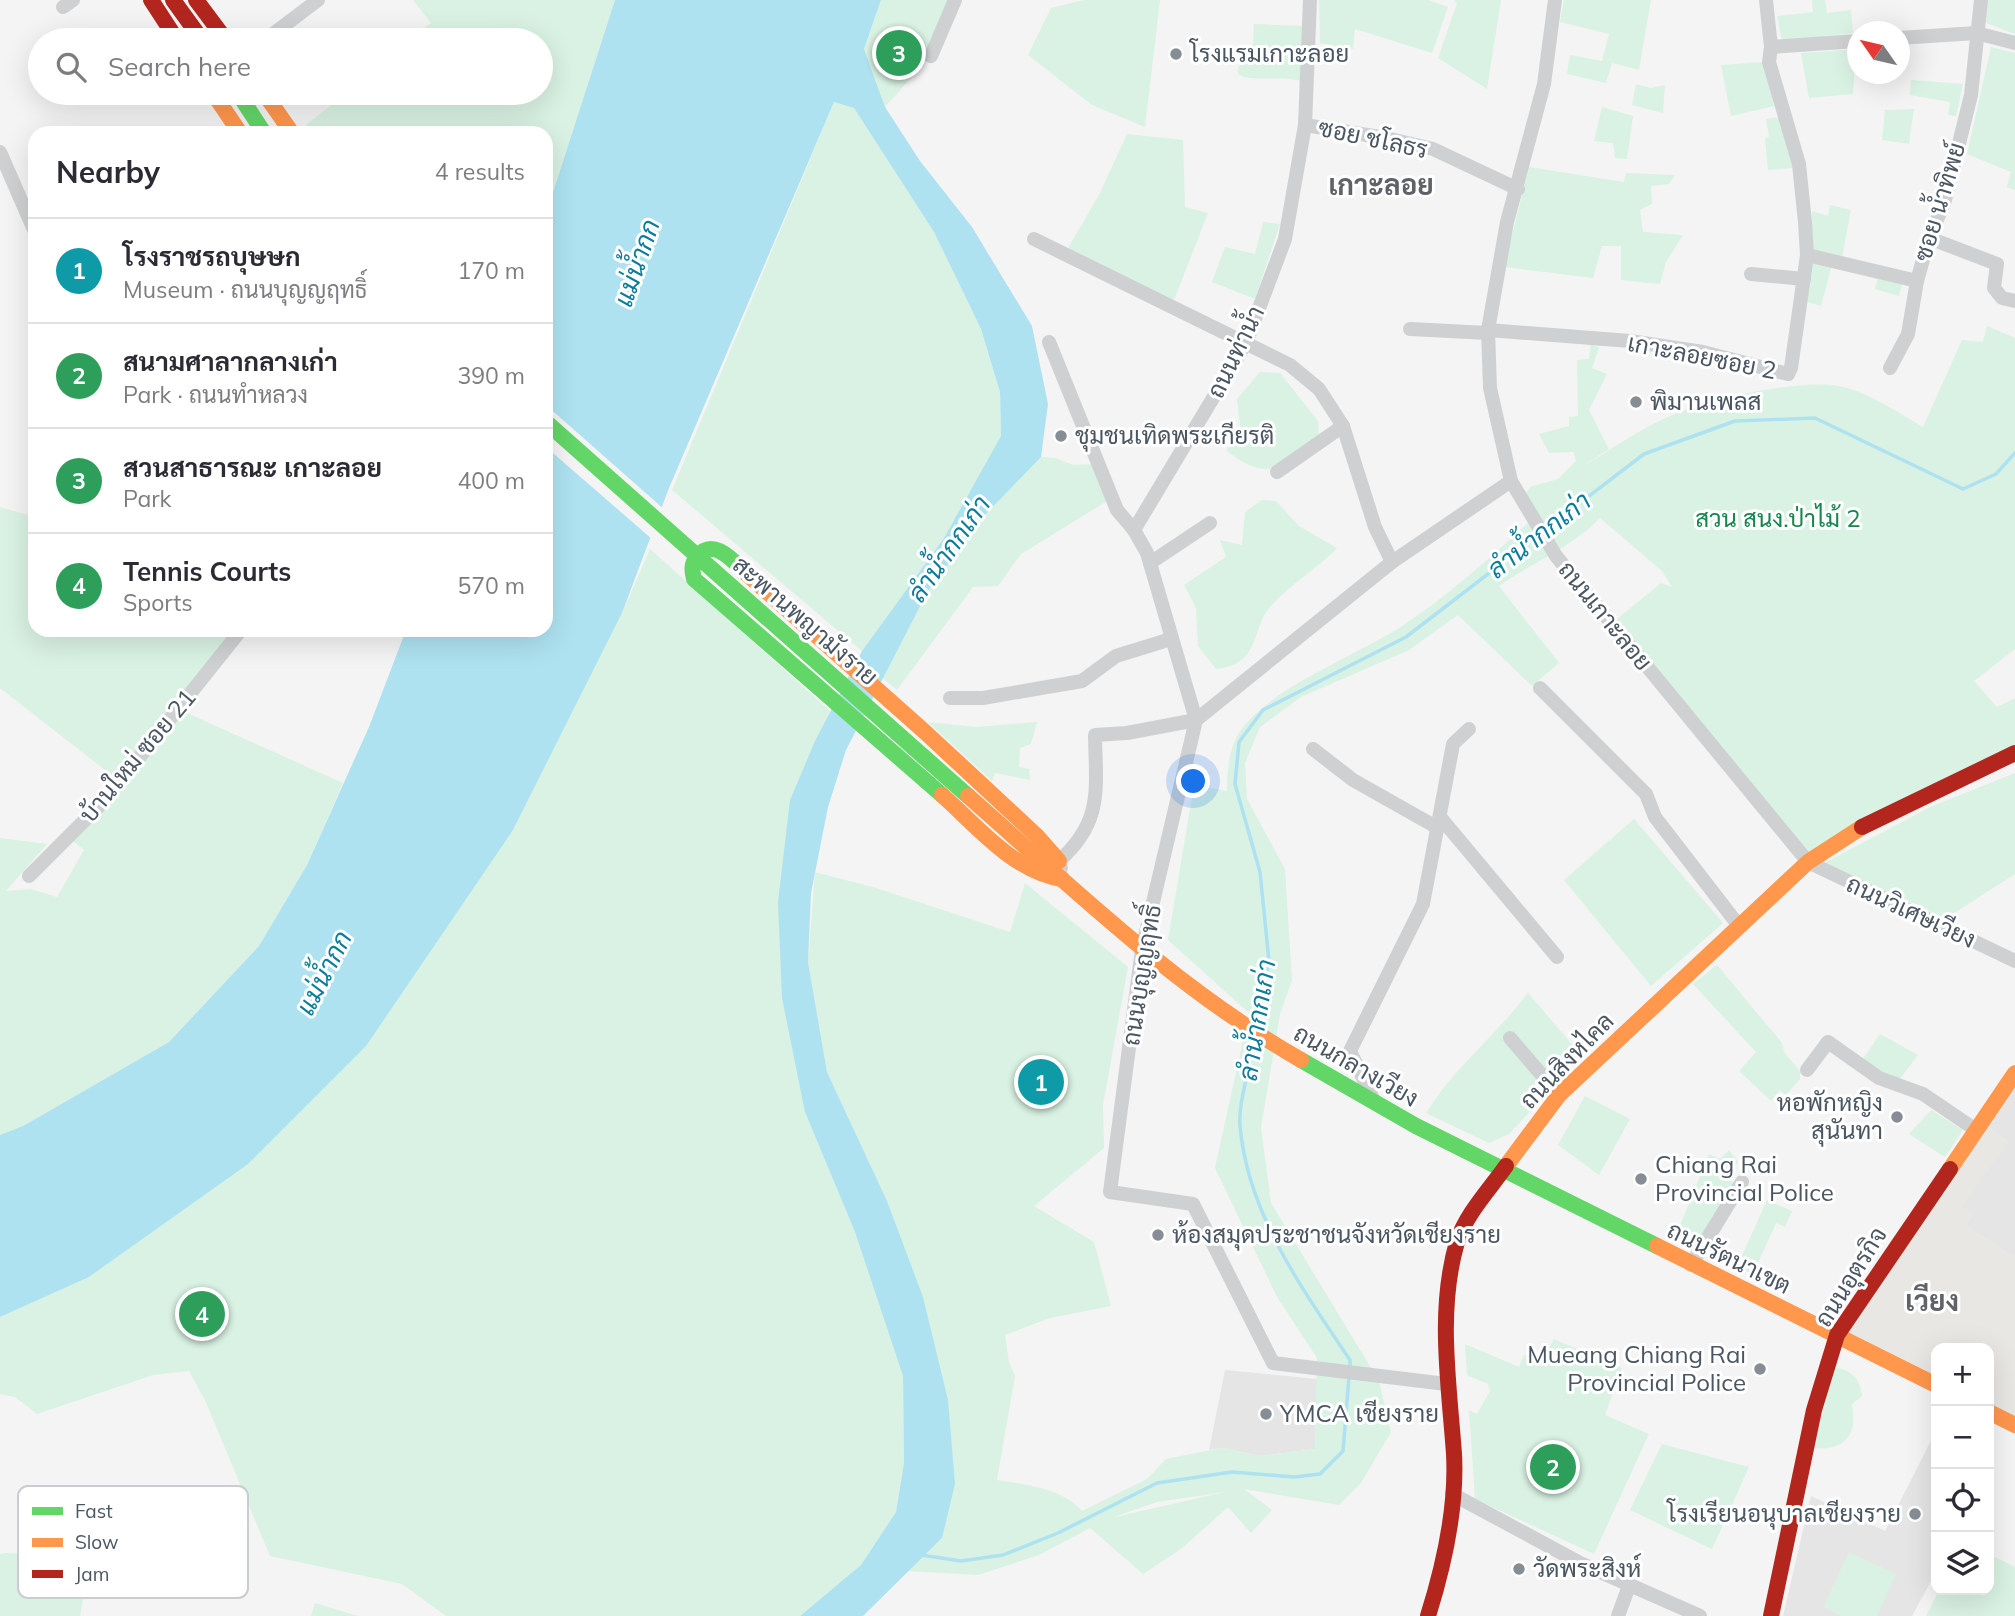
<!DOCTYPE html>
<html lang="en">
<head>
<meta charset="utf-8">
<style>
	:root { --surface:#fff; --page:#f2f2f3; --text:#2b2b33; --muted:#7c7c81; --line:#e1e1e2; --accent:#2563eb }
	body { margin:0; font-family:Mulish,Sarabun,sans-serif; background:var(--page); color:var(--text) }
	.controls { position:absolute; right:21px; bottom:21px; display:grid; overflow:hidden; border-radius:14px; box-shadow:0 7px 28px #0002 }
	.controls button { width:63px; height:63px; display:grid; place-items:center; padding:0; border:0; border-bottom:2px solid var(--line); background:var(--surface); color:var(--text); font:35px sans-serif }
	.compass { position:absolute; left:1847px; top:21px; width:63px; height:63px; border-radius:50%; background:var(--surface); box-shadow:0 7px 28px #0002; rotate:304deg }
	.you { position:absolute; left:1194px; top:782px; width:24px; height:24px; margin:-18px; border:5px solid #fff; border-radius:50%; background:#1a73e8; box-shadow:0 0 0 10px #1a73e833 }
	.badge { display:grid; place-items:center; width:46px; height:46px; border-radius:50%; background:var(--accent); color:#fff; font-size:23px; font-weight:700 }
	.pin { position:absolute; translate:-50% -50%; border:4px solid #fff; box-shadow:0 2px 7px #0006 }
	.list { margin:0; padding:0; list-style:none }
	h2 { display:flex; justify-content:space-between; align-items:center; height:91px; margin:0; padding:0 28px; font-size:30px }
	h2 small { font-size:23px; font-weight:400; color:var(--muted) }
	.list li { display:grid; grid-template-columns:46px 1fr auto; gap:21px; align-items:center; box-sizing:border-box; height:105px; padding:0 28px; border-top:2px solid var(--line) }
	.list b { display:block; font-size:26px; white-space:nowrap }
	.list p { margin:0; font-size:23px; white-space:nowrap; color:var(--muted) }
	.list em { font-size:23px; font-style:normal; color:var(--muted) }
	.icon { flex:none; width:38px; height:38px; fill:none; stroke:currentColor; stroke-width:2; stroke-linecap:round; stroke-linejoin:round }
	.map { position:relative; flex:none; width:2015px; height:1616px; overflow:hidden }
	.search { position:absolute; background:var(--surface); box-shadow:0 7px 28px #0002; left:28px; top:28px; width:525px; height:77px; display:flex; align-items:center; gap:18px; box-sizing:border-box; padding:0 24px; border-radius:38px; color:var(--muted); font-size:26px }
	.panel { position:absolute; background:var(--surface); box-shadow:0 7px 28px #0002; left:28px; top:126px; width:525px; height:511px; border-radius:21px }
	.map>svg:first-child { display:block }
	.commercial { fill:#e8e7e3 }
	.education { fill:#e6e5e6 }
	.green { fill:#d9f2e3; fill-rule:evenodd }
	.water { fill:#aee2f0 }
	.pier { fill:#f4f4f4 }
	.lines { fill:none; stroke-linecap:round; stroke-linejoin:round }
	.stream { stroke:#aee2f0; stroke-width:3.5 }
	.street { stroke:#ced0d2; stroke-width:14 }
	.fast { stroke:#63d668; stroke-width:16 }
	.slow { stroke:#ff974d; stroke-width:16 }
	.jam { stroke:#b3261e; stroke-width:16 }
	.poi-dot { fill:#868d94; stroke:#fff; stroke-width:2.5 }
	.labels { text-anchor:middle; stroke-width:6; stroke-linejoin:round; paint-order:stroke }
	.poi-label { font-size:24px; fill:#4a5661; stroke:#fff; text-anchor:start }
	.street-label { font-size:24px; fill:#4a5661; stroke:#fff }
	.park-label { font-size:24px; fill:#17864f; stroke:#fff }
	.water-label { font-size:26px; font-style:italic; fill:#0c7c9b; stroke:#fff }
	.quarter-label { font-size:28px; font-weight:bold; fill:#5f6368; stroke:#fff }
	.key { fill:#fff; stroke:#c9ccd0; stroke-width:2 }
	.key-label { font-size:19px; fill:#4a5661 }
</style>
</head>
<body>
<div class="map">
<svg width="2015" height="1616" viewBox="0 0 2015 1616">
	<rect width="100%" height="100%" fill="#f4f4f4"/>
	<polygon class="commercial" points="1987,1126 2008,1142 1964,1206 1974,1214 1966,1226 2015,1258 2015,1417 1989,1403 1989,1348 1936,1348 1936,1377 1848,1333"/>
	<g class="education">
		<polygon points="2015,1087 2015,1258 1966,1226 1974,1214 1963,1206 2008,1142 1987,1126"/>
		<polygon points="1225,1370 1317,1379 1315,1449 1261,1456 1221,1448 1209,1450"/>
		<polygon points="1936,1431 1936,1572 1912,1616 1783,1616 1811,1496 1885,1531"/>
	</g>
	<g class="green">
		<polygon points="413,0 615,0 546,214 546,133 312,133 306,125 346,93 541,93 541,40 411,40 431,23"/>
		<polygon points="881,0 955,0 931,56 885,107 864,49"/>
		<polygon points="1084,0 1160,0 1145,127 1092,105 1028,55 1051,8"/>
		<polygon points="1429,0 1448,7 1432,53 1355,29 1353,49 1320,43 1319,0"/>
		<polygon points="1454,0 1501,0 1487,89 1438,58 1457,3"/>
		<polygon points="1564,0 1651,0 1639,70 1612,63 1606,83 1567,74 1570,55 1602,61 1609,34 1560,22"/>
		<polygon points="1812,0 1825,0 1827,13 1851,10 1853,33 1782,41 1777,16 1813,12"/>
		<polygon points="1986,0 2015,0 2015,34 1986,23 1983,14"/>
		<path d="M 1254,24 L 1305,26 L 1301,81 C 1281,75 1252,83 1238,74 L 1238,68 L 1253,44 Z"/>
		<polygon points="1991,47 2015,53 2015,190 2007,187 2011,172 1967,154"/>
		<polygon points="1856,49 1853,94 1809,98 1801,53"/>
		<polygon points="1763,62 1774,106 1731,116 1721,65"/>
		<polygon points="1911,80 1963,84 1956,116 1948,115 1950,102 1910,95"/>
		<polygon points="1636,84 1651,88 1665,85 1663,113 1632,105"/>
		<polygon points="834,102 854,108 934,232 981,329 1000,392 1001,437 944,538 862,651 672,490"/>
		<polygon points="1602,107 1633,116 1627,159 1615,158 1613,143 1594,141"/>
		<polygon points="1914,109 1909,144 1882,140 1885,110"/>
		<polygon points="1779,117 1794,168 1768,170 1765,138 1769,137 1766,119"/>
		<polygon points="1127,134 1183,140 1185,207 1208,213 1174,300 1067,250 1100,193"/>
		<polygon points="1529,167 1624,182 1626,173 1675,175 1669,184 1651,186 1652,204 1640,210 1643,232 1683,235 1666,262 1660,284 1621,280 1621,246 1602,246 1593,278 1504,267"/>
		<polygon points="1830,205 1851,210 1842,257 1811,250 1812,211 1828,216"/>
		<polygon points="1263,222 1280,224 1255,299 1212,282 1225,247 1255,254"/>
		<polygon points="1809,258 1832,264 1821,306 1804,301"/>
		<polygon points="1879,274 1903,281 1899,296 1875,289"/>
		<path d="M 1987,326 L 2015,338 L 2015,649 L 1974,681 L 1997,707 L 2015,698 L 2015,753 L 1808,862 L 1617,619 L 1661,583 L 1672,587 L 1662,571 L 1600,518 C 1572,547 1532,563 1499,586 L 1559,663 L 1532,686 L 1458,615 L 1409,650 L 1301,697 L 1260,727 L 1245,763 L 1247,799 L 1285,869 L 1292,980 L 1280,1014 L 1261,1127 L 1271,1203 L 1379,1381 L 1391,1432 L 1361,1483 L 1339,1505 L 1244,1489 L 1272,1510 L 1251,1533 L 1228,1507 L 1181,1549 L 1143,1574 L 1090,1528 L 1039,1555 L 978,1575 L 907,1571 L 942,1538 L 887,1201 L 827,1072 L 808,962 L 815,872 L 876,888 L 1010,932 L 1025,883 L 1128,967 L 1103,1105 L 1104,1148 L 1034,1206 L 1094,1242 L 1111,1306 L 1050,1318 L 1005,1335 L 1009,1362 L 1015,1376 L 997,1480 C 1024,1484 1065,1489 1082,1511 L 1147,1479 L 1166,1459 L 1221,1448 L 1261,1456 L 1315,1449 L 1317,1358 L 1277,1297 L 1215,1168 L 1249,1013 L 1168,940 L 1194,785 L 1227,791 C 1227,772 1229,746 1241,730 C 1273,686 1356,656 1402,626 C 1452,593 1494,554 1538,514 L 1525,495 L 1530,487 L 1558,479 L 1576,461 L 1573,452 L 1549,453 L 1539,434 L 1569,426 L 1569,417 L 1578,416 L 1577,360 L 1589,359 L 1591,343 L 1599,348 L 1592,368 L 1607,374 L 1589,410 L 1609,449 L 1580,468 C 1609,451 1638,430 1668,417 C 1705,400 1790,381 1831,385 C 1863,388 1895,411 1923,427 L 1962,340 L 1983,342 ZM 1225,1492 L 1115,1517 L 1114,1517 L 1157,1502 Z"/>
		<path d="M 1260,372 L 1280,373 L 1318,421 L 1319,442 C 1284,469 1264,482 1226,450 L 1241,433 L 1237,399 Z"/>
		<polygon points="1041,457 1055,458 1074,465 1099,464 1112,498 1021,554 998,586 973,587 897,690 883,678 928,591 984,516"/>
		<path d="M 1262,500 L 1276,501 L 1299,526 L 1337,548 C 1316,570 1290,584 1270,607 C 1251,629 1261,665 1216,669 L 1198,646 L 1196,608 L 1184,585 L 1226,557 L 1220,540 L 1242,545 L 1245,512 Z"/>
		<polygon points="0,507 35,517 35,630 241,630 119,781 0,688"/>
		<polygon points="650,549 830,711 790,800 805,1112 855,1232 903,1376 904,1463 896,1512 861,1565 800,1616 446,1616 402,1584 270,1556 205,1400 189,1371 153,1375 37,1414 15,1397 0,1394 0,1317 89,1277 247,1164 513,830 622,613"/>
		<polygon points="178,709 343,783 307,865 259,946 169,1042 23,1126 0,1135 0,838 47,844 6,891 31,889 57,897 84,850 68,837"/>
		<polygon points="928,722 976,727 1037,722 1031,744 1020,748 1019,767 1029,769 1030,780 995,773 992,781"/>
		<polygon points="2015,773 2015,874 1937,924 1817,867 1930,807"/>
		<polygon points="1634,819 1723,923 1651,986 1564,880"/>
		<polygon points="1717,965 1782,1043 1784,1052 1800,1071 1800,1079 1786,1095 1780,1090 1771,1101 1739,1071 1756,1052 1693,984"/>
		<path d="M 1528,993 L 1582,1056 L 1509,1134 L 1489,1143 L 1426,1113 C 1453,1069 1496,1035 1528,993 Z"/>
		<polygon points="1880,1034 1918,1055 1899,1080 1861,1062"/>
		<polygon points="1585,1096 1630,1119 1599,1175 1558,1145"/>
		<polygon points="1931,1110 1963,1130 1945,1157 1909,1134"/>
		<polygon points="1729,1150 1738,1162 1727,1179 1745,1187 1710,1250 1677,1233 1709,1154 1720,1159"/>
		<polygon points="1767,1200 1792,1211 1785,1227 1776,1223 1753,1274 1737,1267"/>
		<polygon points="1554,1339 1622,1368 1605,1415 1649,1434 1594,1554 1475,1499 1469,1410 1477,1414 1490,1391 1488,1384 1467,1375 1465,1344 1519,1367 1524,1355 1543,1359"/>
		<path d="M 1834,1367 C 1851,1370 1861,1379 1862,1396 L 1852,1404 C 1852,1410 1854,1416 1853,1422 C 1853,1443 1831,1451 1814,1448 Z"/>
		<polygon points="1662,1444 1749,1467 1712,1549 1630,1510"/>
		<polygon points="1849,1552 1896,1574 1877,1616 1842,1616 1823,1607"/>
		<polygon points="6,1553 91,1555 80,1616 0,1616 0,1554"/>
		<polygon points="1989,1554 2015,1567 2015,1616 1926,1616 1939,1590 1989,1590"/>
		<polygon points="315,1603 358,1616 311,1616"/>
	</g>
	<polygon class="water" points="615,0 881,0 864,49 885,107 920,161 972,227 1032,326 1048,404 1041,457 984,516 928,591 846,750 828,807 811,893 808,962 827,1072 887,1201 923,1297 948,1400 955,1484 942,1538 863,1616 800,1616 861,1565 896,1512 904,1463 903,1376 855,1232 805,1112 782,998 778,902 790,800 815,741 862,651 944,538 1001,436 1000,392 981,329 934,232 854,108 834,102 669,488 622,613 513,830 366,1046 248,1164 89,1277 0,1317 0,1135 23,1126 169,1042 259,946 307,865 369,727 406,630 546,630 546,214"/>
	<polygon class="pier" points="546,405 665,510 653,540 546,447"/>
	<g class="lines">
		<g class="stream">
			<polyline points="1546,529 1644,454 1735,421 1815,418 1963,489 1996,474 2015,453"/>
			<polyline points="1257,1028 1269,961 1260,872 1235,784 1239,742 1263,710 1406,637 1540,534"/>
			<path d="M 1255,1042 C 1250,1066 1238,1104 1240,1126 C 1248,1215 1302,1288 1350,1360 L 1350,1369"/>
			<polyline points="921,1555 961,1561 1003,1555 1058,1533 1157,1483 1232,1472 1294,1477 1320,1474 1343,1451 1349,1377"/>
		</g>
		<g class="street">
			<polyline points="1555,0 1544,84 1507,222 1488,330 1490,388 1511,481 1556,556 1808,862 2015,961"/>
			<polyline points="63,7 73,0"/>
			<polyline points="1899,38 1976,33 2015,43"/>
			<polyline points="265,40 318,0"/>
			<polyline points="1771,47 1857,41"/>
			<polyline points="931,56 955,0"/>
			<polyline points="1305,125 1386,138 1433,149 1518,189"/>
			<polyline points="0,152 35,232"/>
			<polyline points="1929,238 1997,264 1994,288 2002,298 2015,301"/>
			<polyline points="1034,239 1290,365 1319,389 1343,426 1375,527 1392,562"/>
			<polyline points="1807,255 1917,281"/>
			<polyline points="1751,274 1804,279"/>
			<polyline points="1410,329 1488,333"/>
			<polyline points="1488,330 1630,341 1703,352 1788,374 1791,368 1807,255 1805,222 1799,164 1769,62 1771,47 1766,0"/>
			<polyline points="1049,342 1117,510 1134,530"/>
			<polyline points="1890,368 1908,334 1917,281 1929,238 1944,204 1971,95 1981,0"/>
			<polyline points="1277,472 1343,426"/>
			<polyline points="1150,563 1210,523"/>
			<polyline points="1540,688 1646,794 1655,817 1739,926"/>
			<polyline points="950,698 983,698 1082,681 1116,656 1171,639"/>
			<polyline points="1196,720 1147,553 1134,530 1246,343 1285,239 1305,125 1310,0"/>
			<polyline points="1313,749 1353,780 1438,828"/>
			<polyline points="1440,817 1557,957"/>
			<path d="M 1061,868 L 1059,861 C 1103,822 1096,790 1095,735 L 1127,733 L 1196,720"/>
			<polyline points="29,876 106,799 241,630"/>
			<polyline points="1510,1038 1559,1095"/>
			<polyline points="1807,1070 1828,1042 1879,1078 1923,1094 1976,1130"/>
			<polyline points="1375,1103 1350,1051 1423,904 1453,744 1469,729"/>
			<polyline points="1691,1265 1742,1182"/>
			<polyline points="1446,1384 1273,1363 1193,1204 1110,1192 1142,949 1196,720 1392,562 1511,481"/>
			<polyline points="1452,1494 1580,1563 1700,1616"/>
			<polyline points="1618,1616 1629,1586"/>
		</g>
		<g class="fast">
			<polyline points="238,93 264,133"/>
			<polyline points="546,422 968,796"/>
			<path d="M 748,575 C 734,562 714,536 697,557 C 691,564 692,571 694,579 L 942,795"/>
			<polyline points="1301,1060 1416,1126 1657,1246"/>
		</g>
		<g class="slow">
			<polyline points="213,93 240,133"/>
			<polyline points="264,93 292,133"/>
			<polyline points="748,575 925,732 1037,836 1059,861"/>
			<path d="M 942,795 C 977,826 1014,872 1062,879"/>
			<path d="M 968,796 C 1075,890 1177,989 1301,1060"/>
			<polyline points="1506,1166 1559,1095 1808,862 1862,827"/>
			<polyline points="1950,1169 2015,1073"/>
			<polyline points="1657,1246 1936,1385"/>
			<polyline points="1989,1412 2015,1425"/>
		</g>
		<g class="jam">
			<polyline points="151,0 177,40"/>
			<polyline points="173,0 202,40"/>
			<polyline points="196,0 226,40"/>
			<polyline points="1862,827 2015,753"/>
			<path d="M 1428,1616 C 1444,1565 1457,1508 1454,1454 C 1449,1383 1437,1311 1457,1242 C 1466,1214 1489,1190 1506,1166"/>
			<polyline points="1771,1616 1814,1410 1837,1335 1950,1169"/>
		</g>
	</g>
	<g class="poi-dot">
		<circle cx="1176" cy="54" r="7"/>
		<circle cx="1636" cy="402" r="7"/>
		<circle cx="1061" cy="436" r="7"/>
		<circle cx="1897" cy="1117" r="7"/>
		<circle cx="1641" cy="1179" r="7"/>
		<circle cx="1158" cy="1235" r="7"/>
		<circle cx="1760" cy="1369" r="7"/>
		<circle cx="1266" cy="1414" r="7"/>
		<circle cx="1915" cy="1514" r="7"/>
		<circle cx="1519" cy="1569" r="7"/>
	</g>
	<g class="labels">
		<g class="poi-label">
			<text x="1190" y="62">โรงแรมเกาะลอย</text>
			<text x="1650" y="410">พิมานเพลส</text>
			<text x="1075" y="444">ชุมชนเทิดพระเกียรติ</text>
			<text x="1883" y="1111" text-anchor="end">หอพักหญิง<tspan x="1883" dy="28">สุนันทา</tspan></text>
			<text x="1655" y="1173">Chiang Rai<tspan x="1655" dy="28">Provincial Police</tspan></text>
			<text x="1172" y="1243">ห้องสมุดประชาชนจังหวัดเชียงราย</text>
			<text x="1746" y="1363" text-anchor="end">Mueang Chiang Rai<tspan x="1746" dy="28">Provincial Police</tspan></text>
			<text x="1280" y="1422">YMCA เชียงราย</text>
			<text x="1901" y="1522" text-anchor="end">โรงเรียนอนุบาลเชียงราย</text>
			<text x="1533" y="1577">วัดพระสิงห์</text>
		</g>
		<g class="street-label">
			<text transform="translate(1373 139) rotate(12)" y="8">ซอย ชโลธร</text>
			<text transform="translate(1940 202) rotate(-73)" y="8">ซอย น้ำทิพย์</text>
			<text transform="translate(1236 352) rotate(-64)" y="8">ถนนท่าน้ำ</text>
			<text transform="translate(1702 357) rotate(11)" y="8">เกาะลอยซอย 2</text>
			<text transform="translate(1605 616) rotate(51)" y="8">ถนนเกาะลอย</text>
			<text transform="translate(805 621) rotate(41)" y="8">สะพานพญามังราย</text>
			<text transform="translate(138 756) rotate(-50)" y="8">บ้านใหม่ ซอย 21</text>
			<text transform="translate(1911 912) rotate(25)" y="8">ถนนวิเศษเวียง</text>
			<text transform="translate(1142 975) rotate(-81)" y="8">ถนนบุญญฤทธิ์</text>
			<text transform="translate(1567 1061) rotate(-46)" y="8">ถนนสิงหไคล</text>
			<text transform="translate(1356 1066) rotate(30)" y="8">ถนนกลางเวียง</text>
			<text transform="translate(1729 1258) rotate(26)" y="8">ถนนรัตนาเขต</text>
			<text transform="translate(1851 1277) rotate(-58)" y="8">ถนนอุตรกิจ</text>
		</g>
		<g class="park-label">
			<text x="1778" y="527">สวน สนง.ป่าไม้ 2</text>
		</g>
		<g class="water-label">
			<text transform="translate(637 263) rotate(-71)" y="9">แม่น้ำกก</text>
			<text transform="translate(1539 535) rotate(-38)" y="9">ลำน้ำกกเก่า</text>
			<text transform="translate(949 549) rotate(-55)" y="9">ลำน้ำกกเก่า</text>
			<text transform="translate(324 973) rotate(-63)" y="9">แม่น้ำกก</text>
			<text transform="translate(1257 1020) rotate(-81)" y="9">ลำน้ำกกเก่า</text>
		</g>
		<g class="quarter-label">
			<text x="1381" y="195">เกาะลอย</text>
			<text x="1932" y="1311">เวียง</text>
		</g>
	</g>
	<rect x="18" y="1486" width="230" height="112" rx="10" class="key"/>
	<rect x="32" y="1507" width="31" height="8" fill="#63d668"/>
	<rect x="32" y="1538" width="31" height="9" fill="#ff974d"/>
	<rect x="32" y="1570" width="31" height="8" fill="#b3261e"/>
	<g class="key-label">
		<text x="75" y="1518">Fast</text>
		<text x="75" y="1549">Slow</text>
		<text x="75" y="1581">Jam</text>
	</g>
</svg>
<div class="controls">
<button>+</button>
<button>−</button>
<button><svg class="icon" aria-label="locate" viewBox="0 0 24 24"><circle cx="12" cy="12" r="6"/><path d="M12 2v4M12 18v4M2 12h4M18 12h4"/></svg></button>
<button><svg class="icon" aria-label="layers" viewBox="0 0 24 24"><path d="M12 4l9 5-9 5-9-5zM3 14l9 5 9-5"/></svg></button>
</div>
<svg class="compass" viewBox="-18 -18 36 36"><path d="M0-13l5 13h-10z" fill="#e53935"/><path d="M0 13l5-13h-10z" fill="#7c7c81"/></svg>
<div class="you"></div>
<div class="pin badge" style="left:1041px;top:1082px;background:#0f9aa8">1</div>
<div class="pin badge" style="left:1553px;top:1467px;background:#2e9e5b">2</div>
<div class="pin badge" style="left:899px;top:53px;background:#2e9e5b">3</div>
<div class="pin badge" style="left:202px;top:1314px;background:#2e9e5b">4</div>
<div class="search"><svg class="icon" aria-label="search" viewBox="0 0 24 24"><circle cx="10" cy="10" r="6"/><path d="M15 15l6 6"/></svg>Search here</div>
<section class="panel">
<h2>Nearby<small>4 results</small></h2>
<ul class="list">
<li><span class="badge" style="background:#0f9aa8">1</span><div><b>โรงราชรถบุษษก</b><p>Museum · ถนนบุญญฤทธิ์</p></div><em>170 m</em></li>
<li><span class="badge" style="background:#2e9e5b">2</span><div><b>สนามศาลากลางเก่า</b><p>Park · ถนนทำหลวง</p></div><em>390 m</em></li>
<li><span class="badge" style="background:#2e9e5b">3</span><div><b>สวนสาธารณะ เกาะลอย</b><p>Park</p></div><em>400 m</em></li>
<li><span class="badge" style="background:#2e9e5b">4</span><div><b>Tennis Courts</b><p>Sports</p></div><em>570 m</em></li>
</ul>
</section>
</div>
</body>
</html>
